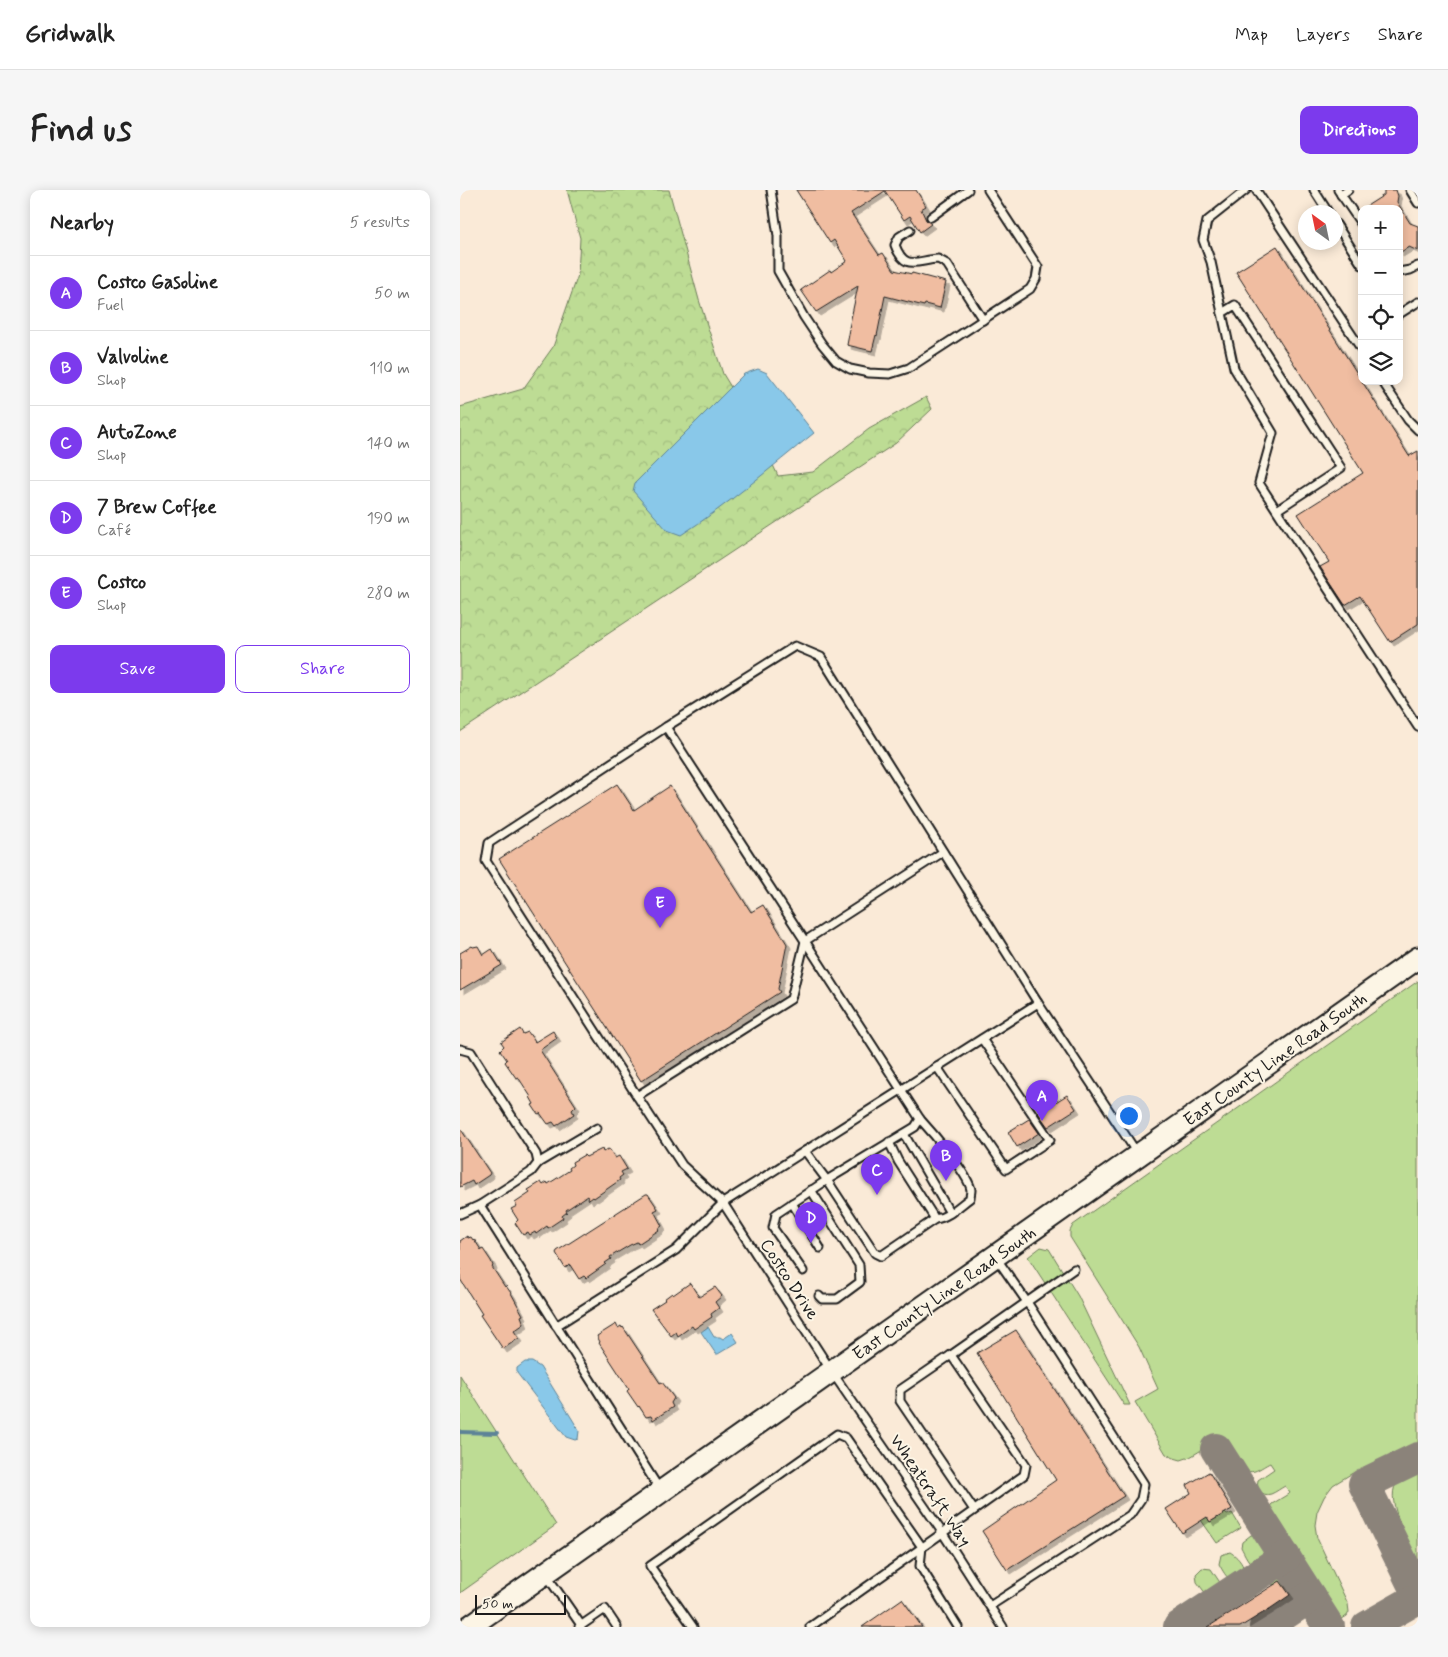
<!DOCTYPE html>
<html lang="en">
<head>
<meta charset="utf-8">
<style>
	:root { --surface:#fff; --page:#f6f6f6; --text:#222; --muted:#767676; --line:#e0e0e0; --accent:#7c3aed }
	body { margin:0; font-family:Mynerve,sans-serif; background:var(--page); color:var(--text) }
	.controls { position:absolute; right:15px; top:15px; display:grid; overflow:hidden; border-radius:10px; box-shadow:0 2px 12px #0003 }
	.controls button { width:45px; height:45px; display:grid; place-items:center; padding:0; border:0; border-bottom:1px solid var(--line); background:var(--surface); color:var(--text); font:25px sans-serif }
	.compass { position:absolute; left:838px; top:15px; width:45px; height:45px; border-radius:50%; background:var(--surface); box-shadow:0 2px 12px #0003; rotate:327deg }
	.scale { position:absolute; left:15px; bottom:12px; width:91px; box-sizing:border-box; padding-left:5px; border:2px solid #1c1c1c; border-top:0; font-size:14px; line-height:18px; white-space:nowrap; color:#1c1c1c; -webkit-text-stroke:4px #fcf5e5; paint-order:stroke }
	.you { position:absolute; left:668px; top:925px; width:18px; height:18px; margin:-12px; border:4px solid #fff; border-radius:50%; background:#1a73e8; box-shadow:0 0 0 8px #1a73e833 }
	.badge { display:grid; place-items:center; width:32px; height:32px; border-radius:50%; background:var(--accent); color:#fff; font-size:16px; font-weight:700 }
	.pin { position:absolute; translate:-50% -41px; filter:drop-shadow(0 1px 2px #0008) }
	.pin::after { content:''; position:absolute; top:26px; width:18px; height:15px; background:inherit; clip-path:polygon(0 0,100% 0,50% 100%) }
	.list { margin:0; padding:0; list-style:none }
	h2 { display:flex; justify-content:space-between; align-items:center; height:65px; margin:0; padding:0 20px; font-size:21px }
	h2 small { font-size:16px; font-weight:400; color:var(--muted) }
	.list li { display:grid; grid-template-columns:32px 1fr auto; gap:15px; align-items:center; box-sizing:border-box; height:75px; padding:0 20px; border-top:1px solid var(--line) }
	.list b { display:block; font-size:19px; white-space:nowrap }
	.list p { margin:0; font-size:16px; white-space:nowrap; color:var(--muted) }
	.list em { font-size:16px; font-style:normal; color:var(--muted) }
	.actions { display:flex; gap:10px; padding:15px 20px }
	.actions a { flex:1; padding:11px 0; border:1px solid var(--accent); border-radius:10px; text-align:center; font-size:18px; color:var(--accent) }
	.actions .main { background:var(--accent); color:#fff }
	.icon { flex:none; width:28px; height:28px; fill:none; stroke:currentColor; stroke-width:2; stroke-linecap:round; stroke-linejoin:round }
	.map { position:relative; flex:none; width:958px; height:1437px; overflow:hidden; border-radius:10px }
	header { display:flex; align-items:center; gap:30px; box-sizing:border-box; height:70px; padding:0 25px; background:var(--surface); border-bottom:1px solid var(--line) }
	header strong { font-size:24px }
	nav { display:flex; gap:28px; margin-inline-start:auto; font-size:18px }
	.intro { display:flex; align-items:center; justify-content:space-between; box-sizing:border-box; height:120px; padding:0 30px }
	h1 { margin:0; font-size:35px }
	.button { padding:12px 22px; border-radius:10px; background:var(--accent); color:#fff; font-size:18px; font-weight:700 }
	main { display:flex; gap:30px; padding:0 30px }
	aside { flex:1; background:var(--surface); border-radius:10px; box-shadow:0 2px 12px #0003 }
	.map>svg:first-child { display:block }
	.grass { fill:#bddc94; stroke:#6c7c58 }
	.forest { fill:url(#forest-crowns); stroke:#6c7c58 }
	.water { fill:#89c8e9; stroke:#5d8397 }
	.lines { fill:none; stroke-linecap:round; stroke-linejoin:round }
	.stream { stroke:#5d8397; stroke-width:4 }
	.taxiway { stroke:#8b837a; stroke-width:32 }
	.building { fill:#f0bda1; stroke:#1c1c1c; filter:url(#shadow) }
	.lane-casing { stroke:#1c1c1c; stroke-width:11 }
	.primary-casing { stroke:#1c1c1c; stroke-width:25 }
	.lane { stroke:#fcf5e5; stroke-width:7 }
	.primary { stroke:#fcf5e5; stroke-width:21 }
	.labels { text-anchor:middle; stroke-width:4; stroke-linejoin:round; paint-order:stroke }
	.street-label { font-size:18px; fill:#1c1c1c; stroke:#fcf5e5 }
</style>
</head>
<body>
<header>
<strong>Gridwalk</strong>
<nav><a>Map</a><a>Layers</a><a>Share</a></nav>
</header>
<div class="intro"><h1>Find us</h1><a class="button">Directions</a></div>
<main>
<aside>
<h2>Nearby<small>5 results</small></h2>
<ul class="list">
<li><span class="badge">A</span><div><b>Costco Gasoline</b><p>Fuel</p></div><em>50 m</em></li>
<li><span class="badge">B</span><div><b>Valvoline</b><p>Shop</p></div><em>110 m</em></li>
<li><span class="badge">C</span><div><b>AutoZone</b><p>Shop</p></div><em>140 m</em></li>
<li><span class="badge">D</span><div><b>7 Brew Coffee</b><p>Café</p></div><em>190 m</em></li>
<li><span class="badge">E</span><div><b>Costco</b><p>Shop</p></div><em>280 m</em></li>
</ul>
<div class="actions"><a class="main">Save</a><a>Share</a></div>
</aside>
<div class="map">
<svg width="958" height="1437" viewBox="0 0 958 1437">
	<defs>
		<pattern id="forest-crowns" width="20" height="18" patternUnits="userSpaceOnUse" patternTransform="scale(1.25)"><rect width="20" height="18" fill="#bddc94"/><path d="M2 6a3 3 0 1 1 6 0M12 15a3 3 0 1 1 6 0" fill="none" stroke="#a2bc7f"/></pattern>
		<filter id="shadow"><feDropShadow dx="4" dy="4" stdDeviation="0" flood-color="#0004"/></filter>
	</defs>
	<rect width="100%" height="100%" fill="#faead7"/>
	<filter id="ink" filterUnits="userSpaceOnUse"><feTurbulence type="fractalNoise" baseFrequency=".02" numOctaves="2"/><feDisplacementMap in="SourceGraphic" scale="10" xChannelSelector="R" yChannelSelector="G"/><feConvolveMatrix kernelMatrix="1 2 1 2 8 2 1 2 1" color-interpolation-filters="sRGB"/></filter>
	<g filter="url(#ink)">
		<g class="grass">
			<path d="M 958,791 L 958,1254 L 891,1284 L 873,1295 L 864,1307 L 857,1322 L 855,1335 L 857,1348 L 888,1414 L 889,1422 L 887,1426 L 882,1429 L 876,1427 L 861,1410 L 809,1326 L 808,1319 L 812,1314 L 830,1303 L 825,1296 C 821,1298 816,1302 811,1304 C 801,1307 796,1298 798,1290 L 814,1279 L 810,1273 C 801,1277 792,1287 783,1278 L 763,1247 L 730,1267 L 721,1270 L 714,1268 L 706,1264 L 675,1212 L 698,1199 L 679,1157 L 610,1047 L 610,1041 L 613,1035 Z"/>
			<polygon points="581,1057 589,1059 618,1106 670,1215 664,1215 568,1067"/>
			<polygon points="0,1185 96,1335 0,1403"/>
			<path d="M 958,1278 L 958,1372 C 950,1354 925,1312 936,1294 C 941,1287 951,1282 958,1278 Z"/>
			<polygon points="765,1323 767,1325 772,1323 781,1338 757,1353 741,1330 747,1327 750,1332"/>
			<path d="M 791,1345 C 805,1344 809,1347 816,1359 C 815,1369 806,1383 795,1377 C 789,1374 784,1363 781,1357 L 782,1352 Z"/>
			<path d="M 770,1362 C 780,1368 788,1380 783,1391 C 770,1395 765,1385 759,1374 L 761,1365 Z"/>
			<polygon points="742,1378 751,1379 761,1394 763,1401 758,1408 749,1408 737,1392 736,1384"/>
			<path d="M 822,1379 C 848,1383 842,1414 818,1421 L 811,1418 L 829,1405 L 820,1391 L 813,1395 L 809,1386 Z"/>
			<path d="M 848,1420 L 857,1426 L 865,1437 L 853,1437 L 846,1427 L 831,1437 L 826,1437 L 826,1432 C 831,1426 840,1422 848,1420 Z"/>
		</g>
		<polygon class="forest" points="107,0 209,0 239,110 263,184 297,240 318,286 353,282 409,239 466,207 472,219 436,253 0,542 0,217 63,199 93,157 118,85 120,48"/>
		<g class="water">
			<path d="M 298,179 L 307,183 L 354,243 C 310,278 268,315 221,345 L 207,340 L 173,301 L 175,293 L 284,184 Z"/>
			<polygon points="248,1137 254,1147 260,1147 263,1149 272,1143 278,1152 258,1164 256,1164 241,1142"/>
			<polygon points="65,1172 72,1172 80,1177 114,1232 119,1241 118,1249 115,1250 106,1247 57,1183 57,1178"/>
		</g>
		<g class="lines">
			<polyline class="stream" points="0,1242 37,1243"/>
			<g class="taxiway">
				<polyline points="756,1259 869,1437"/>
				<polyline points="958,1268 904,1294 958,1405"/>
				<polyline points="719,1437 825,1367"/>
				<polyline points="805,1437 850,1407"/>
				<polyline points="907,1437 958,1408"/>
			</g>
		</g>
		<g class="building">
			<polygon points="336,0 456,0 466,16 461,19 466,30 471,34 460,42 450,26 444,30 425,1 391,23 419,65 423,63 434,80 452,84 452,83 486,92 480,118 465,114 464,116 425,106 417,146 416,145 412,161 387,155 390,139 389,138 398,96 356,122 341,100 370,80 371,82 387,71 374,50 370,53"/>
			<polygon points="924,0 936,0 938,6 937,12 950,33 958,36 958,61 949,57 939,63 939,19 902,19 924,5"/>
			<polygon points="817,56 949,266 958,261 958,434 930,452 900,406 885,415 860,377 869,372 838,324 903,283 776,82"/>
			<polygon points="157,594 174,620 210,596 291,722 303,715 327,754 318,799 320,802 181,891 39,669"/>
			<polygon points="12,756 13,757 18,756 23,765 32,759 42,775 0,800 0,763"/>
			<polygon points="60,839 63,844 68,842 75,852 93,841 97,848 80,860 116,916 112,920 114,924 96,936 93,932 88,934 80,923 78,924 72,915 74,914 70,907 71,907 58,887 56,888 45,872 47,870 40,860 44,856 41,852"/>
			<polygon points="607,905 616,919 588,937 578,923"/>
			<polygon points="569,929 579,943 557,957 548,942"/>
			<polygon points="0,938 30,983 29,985 14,995 12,991 0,997"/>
			<polygon points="142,959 143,962 148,959 150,960 155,968 159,966 167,979 161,982 163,985 159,988 160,990 134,1008 133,1007 129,1010 127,1006 106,1020 107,1022 102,1026 103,1028 88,1038 87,1036 76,1044 75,1042 70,1045 68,1042 63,1045 55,1033 58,1030 51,1019 57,1016 55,1013 70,1003 68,1000 81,992 83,995 87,992 88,994 110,980 109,978 113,975 112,972 124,965 126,967"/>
			<polygon points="186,1004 188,1004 198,1019 194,1021 202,1036 198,1039 199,1040 178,1054 177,1052 170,1055 150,1067 151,1069 145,1073 146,1074 126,1088 124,1086 119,1089 110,1075 105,1078 96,1063 97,1061"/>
			<polygon points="7,1046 8,1048 11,1047 13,1050 14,1049 21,1060 23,1059 31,1071 33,1076 32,1077 45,1097 46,1096 51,1103 63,1125 61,1126 64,1134 54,1141 59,1148 43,1159 20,1125 22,1124 0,1089 0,1051"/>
			<polygon points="230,1093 239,1107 255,1097 262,1106 255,1112 259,1118 251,1124 252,1127 234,1139 232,1136 218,1146 216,1142 211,1146 191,1119 205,1110 204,1109 212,1103 213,1105"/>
			<polygon points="156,1134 158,1138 161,1136 162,1138 163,1137 200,1193 202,1192 214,1208 211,1213 213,1217 193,1230 191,1226 186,1227 179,1216 178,1217 167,1201 169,1199 139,1153 140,1152 137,1146"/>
			<polygon points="556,1140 664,1306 547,1380 522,1341 596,1290 517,1163"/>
			<polygon points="749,1282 772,1319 750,1332 747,1327 722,1343 706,1319 731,1303 727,1295"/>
			<polygon points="820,1391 830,1405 811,1418 780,1437 748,1437"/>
			<polygon points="442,1409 462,1437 402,1437"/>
		</g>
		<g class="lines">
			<defs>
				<g id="lane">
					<polyline points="311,0 318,46 318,81 344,127 362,154 376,171 390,179 409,183 430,184 449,178 570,99 576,89 578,77 528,0"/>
					<polyline points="786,0 747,31 743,50 751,72 774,178 813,243 799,293 958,537"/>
					<polyline points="796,0 902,160"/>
					<polyline points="854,0 868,22"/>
					<polyline points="878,0 902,35"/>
					<polyline points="950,0 958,13"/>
					<polyline points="881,5 888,0"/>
					<polyline points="471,27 508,0"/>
					<polyline points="876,34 902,75"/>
					<path d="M 450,40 L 439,47 L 435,55 C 445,82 457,70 478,69 L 487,74 L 523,130"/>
					<polyline points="939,82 950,80 958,76"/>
					<polyline points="762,123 775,115 881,278 817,320"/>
					<polyline points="939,124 958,112"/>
					<polyline points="922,191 948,230 958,240"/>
					<polyline points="0,859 11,862 76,964 78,973 71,982 20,1015"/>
					<polyline points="477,877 546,979 590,950 522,849"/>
					<polyline points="177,906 26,671 29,653 206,537"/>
					<polyline points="444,944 490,1023"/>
					<polyline points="429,952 438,971 475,1029"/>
					<path d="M 345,961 L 369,993 L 415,1063 L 421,1066 L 475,1029 C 489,1027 499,1016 510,1008 C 510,1005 511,1003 511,1000 C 509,985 471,941 460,929"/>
					<polyline points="78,973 137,938"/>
					<polyline points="351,1000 399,1075 400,1092 377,1109 362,1109 359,1106"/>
					<polyline points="332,1013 360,1058"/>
					<polyline points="0,1024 20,1015 200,1300"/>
					<polyline points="343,1081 313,1038 316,1024 367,990 455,937 460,929 345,751 483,662"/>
					<polyline points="96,1136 216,1060 263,1013 578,813 677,963"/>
					<polyline points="491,1165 614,1079"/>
					<polyline points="87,1386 121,1435"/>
					<polyline points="530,1416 670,1325 681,1309 684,1294 567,1112 537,1069"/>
					<polyline points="119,1437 145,1419 157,1437"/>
					<polyline points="233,1437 190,1376 377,1244 386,1248 462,1357 460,1376 498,1437"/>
					<polyline points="350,1437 564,1285 566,1275 491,1165 440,1200 440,1211 514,1320"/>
					<polyline points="543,1437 482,1342 372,1182 263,1013 222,975 177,906 331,809 345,751 206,537 335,456 361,467 578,813"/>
				</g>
				<polyline id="primary" points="9,1437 958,768"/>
			</defs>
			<use href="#lane" class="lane-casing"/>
			<use href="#primary" class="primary-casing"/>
			<use href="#lane" class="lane"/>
			<use href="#primary" class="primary"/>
		</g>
	</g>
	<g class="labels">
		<g class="street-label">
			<text transform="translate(815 869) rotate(-35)" y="6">East County Line Road South</text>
			<text transform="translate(330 1089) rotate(57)" y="6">Costco Drive</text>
			<text transform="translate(484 1103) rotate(-35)" y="6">East County Line Road South</text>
			<text transform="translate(471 1300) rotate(56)" y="6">Wheatcraft Way</text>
		</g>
	</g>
</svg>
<div class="controls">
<button>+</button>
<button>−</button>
<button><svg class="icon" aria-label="locate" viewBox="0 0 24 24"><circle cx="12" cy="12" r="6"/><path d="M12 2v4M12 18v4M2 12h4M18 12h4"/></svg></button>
<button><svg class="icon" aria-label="layers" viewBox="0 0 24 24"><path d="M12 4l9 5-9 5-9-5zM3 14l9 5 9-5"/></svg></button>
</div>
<svg class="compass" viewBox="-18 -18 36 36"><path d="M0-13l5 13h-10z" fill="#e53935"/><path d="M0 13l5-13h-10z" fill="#767676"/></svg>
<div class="scale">50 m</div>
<div class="you"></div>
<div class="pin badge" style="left:582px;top:931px">A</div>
<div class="pin badge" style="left:486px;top:991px">B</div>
<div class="pin badge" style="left:417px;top:1005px">C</div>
<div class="pin badge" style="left:351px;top:1053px">D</div>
<div class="pin badge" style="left:200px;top:738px">E</div>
</div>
</main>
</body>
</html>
